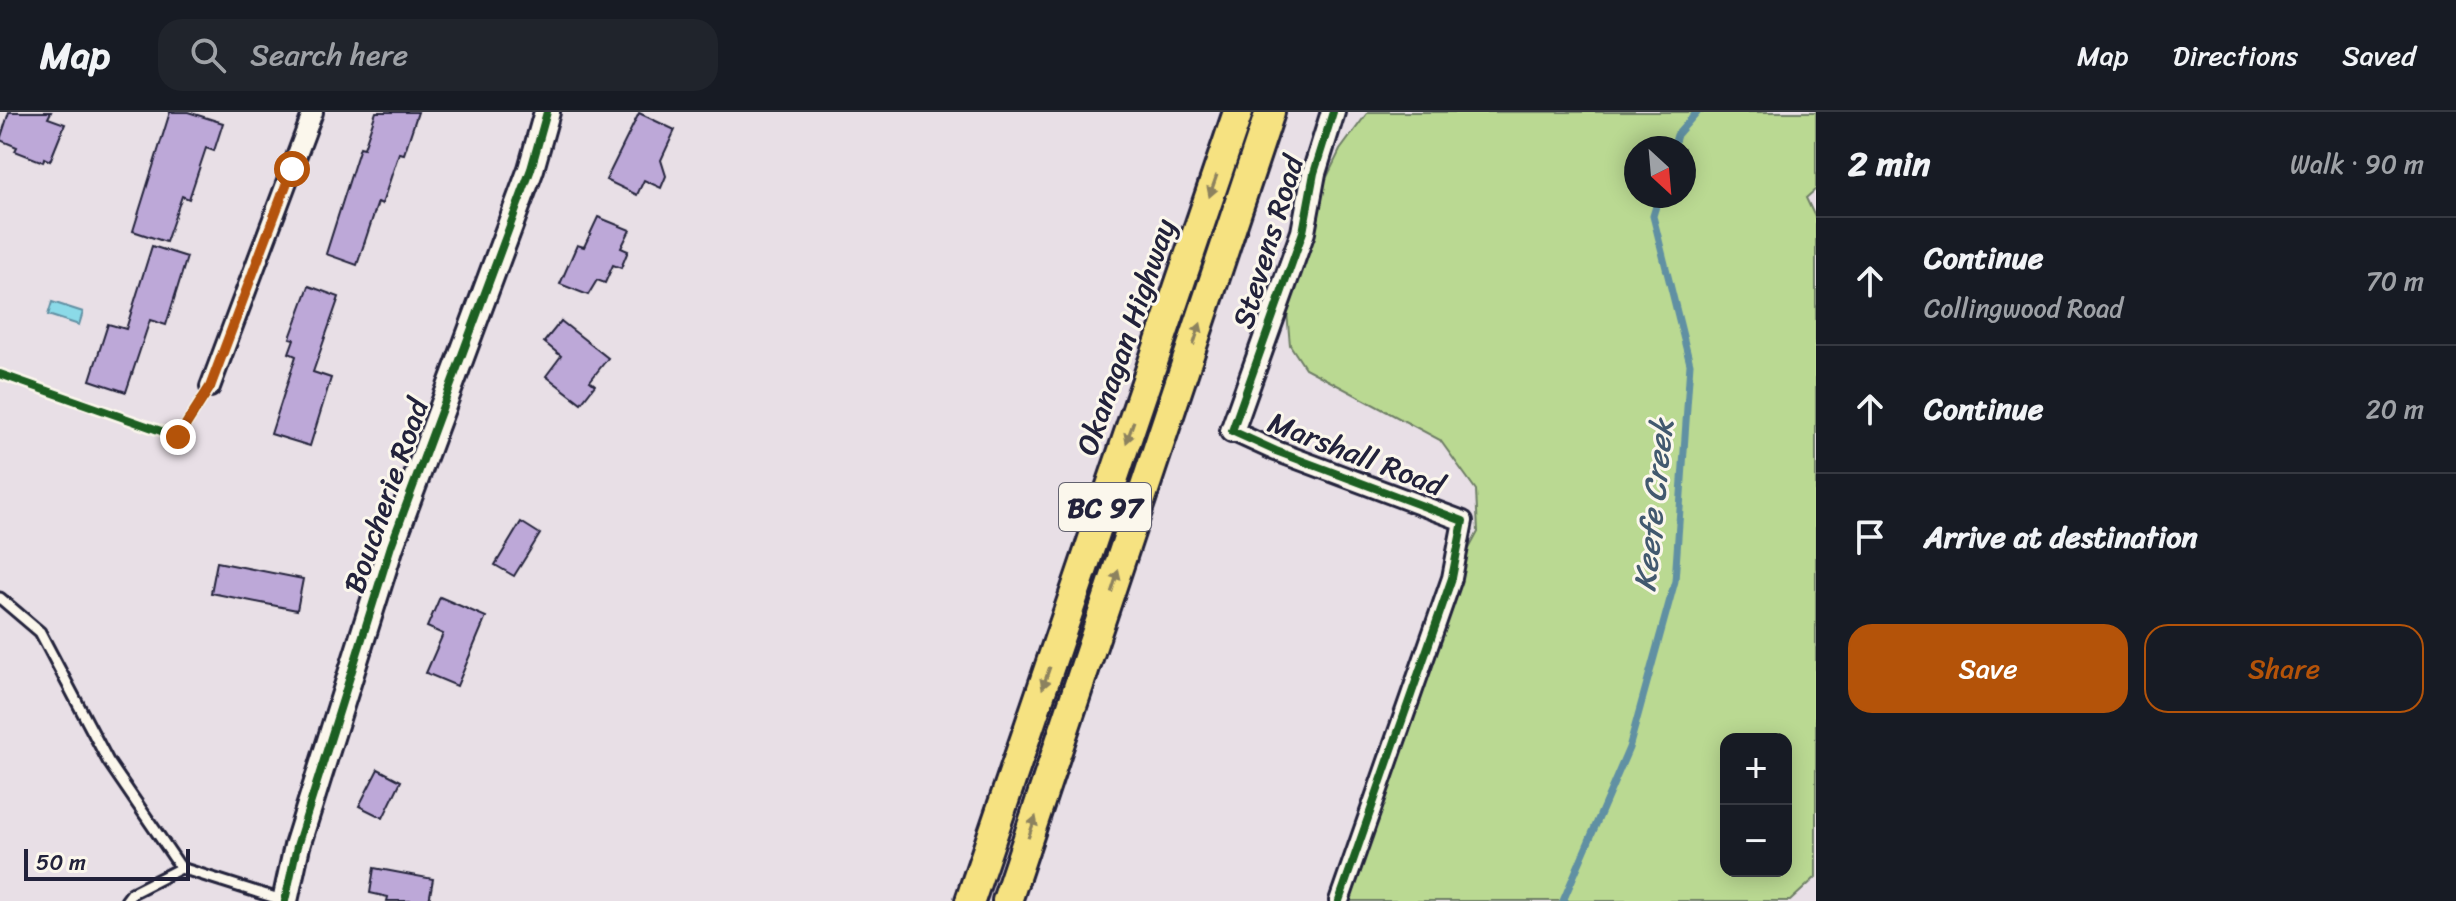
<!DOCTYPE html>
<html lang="en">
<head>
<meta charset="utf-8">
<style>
	:root { --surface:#171b24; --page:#20242c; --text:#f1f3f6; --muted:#9ea1a6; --line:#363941; --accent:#b45309 }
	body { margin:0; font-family:Sriracha,sans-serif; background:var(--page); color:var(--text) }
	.controls { position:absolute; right:24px; bottom:24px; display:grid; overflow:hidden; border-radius:16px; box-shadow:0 4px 20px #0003 }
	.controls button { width:72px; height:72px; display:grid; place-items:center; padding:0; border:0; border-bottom:2px solid var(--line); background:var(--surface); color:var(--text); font:40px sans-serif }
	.compass { position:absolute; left:1624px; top:24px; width:72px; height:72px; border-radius:50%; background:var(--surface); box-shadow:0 4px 20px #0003; rotate:154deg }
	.scale { position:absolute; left:24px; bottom:20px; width:166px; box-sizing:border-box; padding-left:8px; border:4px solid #22223b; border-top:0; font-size:22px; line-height:28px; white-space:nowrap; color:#22223b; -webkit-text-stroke:6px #fbf7ec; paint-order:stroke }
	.stop { position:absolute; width:24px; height:24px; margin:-18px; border:6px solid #b45309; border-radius:50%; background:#fff }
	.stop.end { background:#b45309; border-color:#fff; box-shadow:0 2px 8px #0008 }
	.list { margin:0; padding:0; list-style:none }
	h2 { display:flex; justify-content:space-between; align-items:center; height:104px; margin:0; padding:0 32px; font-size:34px }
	h2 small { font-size:26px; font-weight:400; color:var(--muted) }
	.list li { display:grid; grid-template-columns:52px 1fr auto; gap:24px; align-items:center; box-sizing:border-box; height:128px; padding:0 32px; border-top:2px solid var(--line) }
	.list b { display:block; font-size:30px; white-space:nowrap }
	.list p { margin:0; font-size:26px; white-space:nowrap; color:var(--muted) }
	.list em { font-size:26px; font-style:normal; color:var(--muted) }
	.actions { display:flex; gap:16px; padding:24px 32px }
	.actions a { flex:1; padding:18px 0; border:2px solid var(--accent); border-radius:24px; text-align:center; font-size:28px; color:var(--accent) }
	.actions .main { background:var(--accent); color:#fff }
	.icon { flex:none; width:44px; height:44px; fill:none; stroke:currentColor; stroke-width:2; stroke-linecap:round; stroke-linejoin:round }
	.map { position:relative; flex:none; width:1816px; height:789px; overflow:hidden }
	header { display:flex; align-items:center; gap:48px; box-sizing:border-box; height:112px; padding:0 40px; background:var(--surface); border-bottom:2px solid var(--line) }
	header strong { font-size:38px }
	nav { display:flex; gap:44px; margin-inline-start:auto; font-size:28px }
	.search { width:560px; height:72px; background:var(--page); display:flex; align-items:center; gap:20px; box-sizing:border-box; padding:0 28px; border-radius:24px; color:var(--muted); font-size:30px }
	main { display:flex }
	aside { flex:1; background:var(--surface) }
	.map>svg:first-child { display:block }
	.green { fill:#bad992; stroke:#6e7e66; stroke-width:2; fill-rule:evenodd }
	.water { fill:#8bdae8; stroke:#6190a3; stroke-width:2 }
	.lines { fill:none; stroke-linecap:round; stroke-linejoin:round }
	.stream { stroke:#6190a3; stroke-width:7 }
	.building { fill:#bda8d8; stroke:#22223b; stroke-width:2 }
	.service-casing { stroke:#22223b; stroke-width:15 }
	.minor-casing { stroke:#22223b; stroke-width:24 }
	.tertiary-casing { stroke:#22223b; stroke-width:28 }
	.secondary-casing { stroke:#22223b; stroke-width:30 }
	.trunk-casing { stroke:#22223b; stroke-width:34 }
	.service { stroke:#fbf7ec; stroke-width:9 }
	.minor { stroke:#fbf7ec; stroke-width:18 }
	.tertiary { stroke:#fbf7ec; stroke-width:22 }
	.secondary { stroke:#fbf7ec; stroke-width:24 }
	.trunk { stroke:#f6e281; stroke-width:28 }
	.cycleway-casing { stroke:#fbf7ec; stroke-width:13 }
	.cycleway { stroke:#1b5e20; stroke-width:8 }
	.oneway { fill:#8c825e }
	.route { stroke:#b45309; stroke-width:10 }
	.labels { text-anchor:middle; stroke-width:6; stroke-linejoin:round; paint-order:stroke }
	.shield { fill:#fbf7ec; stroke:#636270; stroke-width:2 }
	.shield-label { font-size:28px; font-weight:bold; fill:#22223b }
	.street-label { font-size:30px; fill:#22223b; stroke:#fbf7ec }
	.water-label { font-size:32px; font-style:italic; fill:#42596f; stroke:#fbf7ec }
</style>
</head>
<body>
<header>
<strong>Map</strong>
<div class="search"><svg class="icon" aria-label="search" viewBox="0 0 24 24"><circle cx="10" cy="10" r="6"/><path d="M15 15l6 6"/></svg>Search here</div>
<nav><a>Map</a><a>Directions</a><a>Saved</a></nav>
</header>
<main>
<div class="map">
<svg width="1816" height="789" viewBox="0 0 1816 789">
	<rect width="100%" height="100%" fill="#e8dfe6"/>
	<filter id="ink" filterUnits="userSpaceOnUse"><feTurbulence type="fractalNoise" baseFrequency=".0125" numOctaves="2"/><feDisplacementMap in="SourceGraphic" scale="16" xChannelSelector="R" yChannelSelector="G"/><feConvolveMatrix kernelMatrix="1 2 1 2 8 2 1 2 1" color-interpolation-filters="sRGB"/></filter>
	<g filter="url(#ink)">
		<path class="green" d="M 1368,0 L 1816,0 L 1816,77 L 1806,86 L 1816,107 L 1816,765 L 1790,789 L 1334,789 L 1444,483 L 1478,420 L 1476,378 L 1440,328 L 1305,256 L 1290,233 L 1283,156 L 1340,38 ZM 1636,36 L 1684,36 L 1684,84 L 1636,84 ZM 1726,627 L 1786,627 L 1786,759 L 1726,759 Z"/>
		<polygon class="water" points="52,190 83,200 79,213 48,203"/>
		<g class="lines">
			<g class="stream">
				<polyline points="1673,36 1677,23 1697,0"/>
				<polyline points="1563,789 1629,636 1675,469 1690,252 1653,104 1659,84"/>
			</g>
		</g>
		<g class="building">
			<polygon points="9,0 51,0 48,6 65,12 50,49 44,46 43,50 15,39 17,35 0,28"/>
			<polygon points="170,0 188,0 223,11 214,39 206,36 189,87 182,84 166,130 133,119"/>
			<polygon points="376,0 418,0 404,42 399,41 382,92 378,90 357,153 326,142 360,35 364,36"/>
			<polygon points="639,1 675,18 661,48 666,64 661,76 644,68 637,83 606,68"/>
			<polygon points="598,105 630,118 621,136 628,139 621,156 613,153 605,171 597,168 588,183 560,172 577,133 584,135"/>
			<polygon points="152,134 187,145 166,213 150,208 126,280 90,268 108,212 126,217"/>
			<polygon points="309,174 339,185 313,260 331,266 310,334 271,322 296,244 289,241 294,227 290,226"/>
			<polygon points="561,209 608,246 590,269 595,273 581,291 546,264 561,244 544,230"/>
			<polygon points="521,410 540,422 514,464 495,453"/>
			<polygon points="217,450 303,467 297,498 211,481"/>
			<polygon points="440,485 486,505 457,574 426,561 443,522 427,515"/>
			<polygon points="378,657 401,669 383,706 359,694"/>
			<polygon points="374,756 433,767 429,789 387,789 388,785 370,781"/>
		</g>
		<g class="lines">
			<defs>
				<g id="service">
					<polyline points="0,486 40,520 108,649 181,756 282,788"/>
					<polyline points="126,789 132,781 181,756"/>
				</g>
				<g id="minor">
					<polyline points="210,275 313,0"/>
					<polyline points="1232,319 1276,339 1463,409 1452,466 1339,789"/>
				</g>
				<polyline id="tertiary" points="1232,319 1303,120 1314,61 1333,0"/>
				<polyline id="secondary" points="285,789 297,734 391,434 531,57 547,0"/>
				<g id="trunk">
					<polyline points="970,789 1238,0"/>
					<polyline points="1007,789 1270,0"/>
				</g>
			</defs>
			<use href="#service" class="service-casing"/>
			<use href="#minor" class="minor-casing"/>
			<use href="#tertiary" class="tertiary-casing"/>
			<use href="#secondary" class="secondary-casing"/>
			<use href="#trunk" class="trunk-casing"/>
			<use href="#service" class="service"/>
			<use href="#minor" class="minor"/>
			<use href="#tertiary" class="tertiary"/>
			<use href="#secondary" class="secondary"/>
			<use href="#trunk" class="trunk"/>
			<defs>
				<g id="cycleway">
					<polyline points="1333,0 1314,61 1303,120 1232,319 1276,339 1463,409 1452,466 1339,789"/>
					<polyline points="0,262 178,325 210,275"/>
					<polyline points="285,789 297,734 391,434 531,57 547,0"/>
				</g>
			</defs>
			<use href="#cycleway" class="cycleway-casing"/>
			<use href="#cycleway" class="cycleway"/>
		</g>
		<defs><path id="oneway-solid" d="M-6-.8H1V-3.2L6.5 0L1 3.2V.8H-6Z" transform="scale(2)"/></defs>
		<g class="oneway">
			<use href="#oneway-solid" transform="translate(1213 74) rotate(109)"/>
			<use href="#oneway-solid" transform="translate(1197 222) rotate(-72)"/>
			<use href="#oneway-solid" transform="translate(1130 320) rotate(109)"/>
			<use href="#oneway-solid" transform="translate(1115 469) rotate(-72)"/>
			<use href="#oneway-solid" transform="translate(1046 566) rotate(109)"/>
			<use href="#oneway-solid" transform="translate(1032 715) rotate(-71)"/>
		</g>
	</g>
	<g class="lines" filter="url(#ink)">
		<polyline class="route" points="178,325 210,275 292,57"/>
	</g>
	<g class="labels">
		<rect class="shield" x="1059" y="371" width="92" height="48" rx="6"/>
		<g class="shield-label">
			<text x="1105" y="405">BC 97</text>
		</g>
		<g class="street-label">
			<text transform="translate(1268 130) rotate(-73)" y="10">Stevens Road</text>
			<text transform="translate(1126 225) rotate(-71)" y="10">Okanagan Highway</text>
			<text transform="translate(1356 342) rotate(21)" y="10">Marshall Road</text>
			<text transform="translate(386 384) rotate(-71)" y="10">Boucherie Road</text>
		</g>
		<g class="water-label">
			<text transform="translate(1653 393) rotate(-84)" y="11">Keefe Creek</text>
		</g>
	</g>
</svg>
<div class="controls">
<button>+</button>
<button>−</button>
</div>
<svg class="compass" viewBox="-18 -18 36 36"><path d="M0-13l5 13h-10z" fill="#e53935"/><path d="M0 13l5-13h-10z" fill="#9ea1a6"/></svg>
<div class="scale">50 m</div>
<div class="stop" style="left:292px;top:57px"></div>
<div class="stop end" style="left:178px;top:325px"></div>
</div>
<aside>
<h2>2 min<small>Walk · 90 m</small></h2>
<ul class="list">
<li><svg class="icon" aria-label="ahead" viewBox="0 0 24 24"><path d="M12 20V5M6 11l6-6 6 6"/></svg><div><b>Continue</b><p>Collingwood Road</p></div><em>70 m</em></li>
<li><svg class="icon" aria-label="ahead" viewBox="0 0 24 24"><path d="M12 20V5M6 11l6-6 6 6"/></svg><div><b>Continue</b></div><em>20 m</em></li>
<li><svg class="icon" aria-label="arrive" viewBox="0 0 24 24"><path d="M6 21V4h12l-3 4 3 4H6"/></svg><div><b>Arrive at destination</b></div></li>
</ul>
<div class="actions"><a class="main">Save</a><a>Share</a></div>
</aside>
</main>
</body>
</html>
